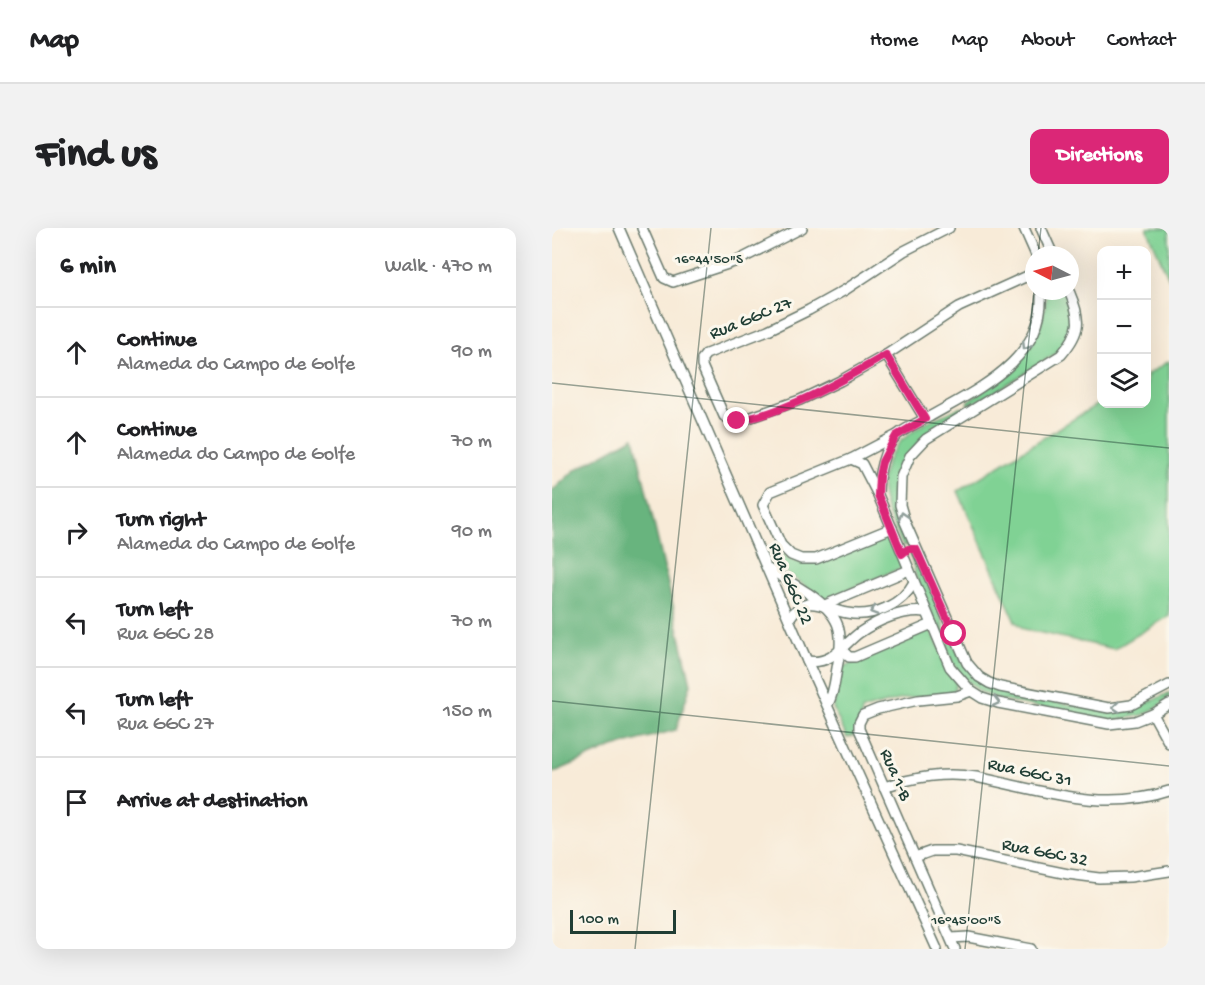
<!DOCTYPE html>
<html lang="en">
<head>
<meta charset="utf-8">
<style>
	:root { --surface:#fff; --page:#f2f2f2; --text:#202124; --muted:#757577; --line:#e0e0e0; --accent:#db2777 }
	body { margin:0; font-family:"Gochi Hand",sans-serif; background:var(--page); color:var(--text) }
	.controls { position:absolute; right:18px; top:18px; display:grid; overflow:hidden; border-radius:12px; box-shadow:0 6px 24px #0002 }
	.controls button { width:54px; height:54px; display:grid; place-items:center; padding:0; border:0; border-bottom:2px solid var(--line); background:var(--surface); color:var(--text); font:30px sans-serif }
	.compass { position:absolute; left:473px; top:18px; width:54px; height:54px; border-radius:50%; background:var(--surface); box-shadow:0 6px 24px #0002; rotate:276deg }
	.scale { position:absolute; left:18px; bottom:15px; width:106px; box-sizing:border-box; padding-left:6px; border:3px solid #1f3d34; border-top:0; font-size:16px; line-height:21px; white-space:nowrap; color:#1f3d34; -webkit-text-stroke:4px #fbf7ec; paint-order:stroke }
	.stop { position:absolute; width:18px; height:18px; margin:-14px; border:4px solid #db2777; border-radius:50%; background:#fff }
	.stop.end { background:#db2777; border-color:#fff; box-shadow:0 2px 6px #0008 }
	.list { margin:0; padding:0; list-style:none }
	h2 { display:flex; justify-content:space-between; align-items:center; height:78px; margin:0; padding:0 24px; font-size:26px }
	h2 small { font-size:20px; font-weight:400; color:var(--muted) }
	.list li { display:grid; grid-template-columns:39px 1fr auto; gap:18px; align-items:center; box-sizing:border-box; height:90px; padding:0 24px; border-top:2px solid var(--line) }
	.list b { display:block; font-size:22px; white-space:nowrap }
	.list p { margin:0; font-size:20px; white-space:nowrap; color:var(--muted) }
	.list em { font-size:20px; font-style:normal; color:var(--muted) }
	.icon { flex:none; width:33px; height:33px; fill:none; stroke:currentColor; stroke-width:2; stroke-linecap:round; stroke-linejoin:round }
	.map { position:relative; flex:none; width:617px; height:721px; overflow:hidden; border-radius:12px }
	header { display:flex; align-items:center; gap:36px; box-sizing:border-box; height:84px; padding:0 30px; background:var(--surface); border-bottom:2px solid var(--line) }
	header strong { font-size:28px }
	nav { display:flex; gap:33px; margin-inline-start:auto; font-size:21px }
	.intro { display:flex; align-items:center; justify-content:space-between; box-sizing:border-box; height:144px; padding:0 36px }
	h1 { margin:0; font-size:42px }
	.button { padding:15px 27px; border-radius:12px; background:var(--accent); color:#fff; font-size:21px; font-weight:700 }
	main { display:flex; gap:36px; padding:0 36px }
	aside { flex:1; background:var(--surface); border-radius:12px; box-shadow:0 6px 24px #0002 }
	.map>svg:first-child { display:block }
	.green { fill:#80d294; stroke:#508864; stroke-width:1.5 }
	.forest { fill:#68b47e; stroke:#447859; stroke-width:1.5 }
	.lines { fill:none; stroke-linecap:round; stroke-linejoin:round }
	.minor-casing { stroke:#6b7a6d; stroke-width:12 }
	.minor { stroke:#fff; stroke-width:9 }
	.oneway { stroke:#8f9e9a }
	.route { stroke:#db2777; stroke-width:8 }
	.ticks { fill:none; stroke:#1f3d34; stroke-width:1.5; stroke-opacity:0.45 }
	.labels { text-anchor:middle; stroke-width:6; stroke-linejoin:round; paint-order:stroke }
	.street-label { font-size:18px; fill:#1f3d34; stroke:#fbf7ec }
	.ticks-label { font-size:15px; text-anchor:middle; fill:#1f3d34; stroke:#fbf7ec; stroke-width:6; stroke-linejoin:round; paint-order:stroke }
</style>
</head>
<body>
<header>
<strong>Map</strong>
<nav><a>Home</a><a>Map</a><a>About</a><a>Contact</a></nav>
</header>
<div class="intro"><h1>Find us</h1><a class="button">Directions</a></div>
<main>
<aside>
<h2>6 min<small>Walk · 470 m</small></h2>
<ul class="list">
<li><svg class="icon" aria-label="ahead" viewBox="0 0 24 24"><path d="M12 20V5M6 11l6-6 6 6"/></svg><div><b>Continue</b><p>Alameda do Campo de Golfe</p></div><em>90 m</em></li>
<li><svg class="icon" aria-label="ahead" viewBox="0 0 24 24"><path d="M12 20V5M6 11l6-6 6 6"/></svg><div><b>Continue</b><p>Alameda do Campo de Golfe</p></div><em>70 m</em></li>
<li><svg class="icon" aria-label="right" viewBox="0 0 24 24"><path d="M7 20v-9h11M14 6l5 5-5 5"/></svg><div><b>Turn right</b><p>Alameda do Campo de Golfe</p></div><em>90 m</em></li>
<li><svg class="icon" aria-label="left" viewBox="0 0 24 24"><path d="M17 20v-9H6M10 6l-5 5 5 5"/></svg><div><b>Turn left</b><p>Rua GGC 28</p></div><em>70 m</em></li>
<li><svg class="icon" aria-label="left" viewBox="0 0 24 24"><path d="M17 20v-9H6M10 6l-5 5 5 5"/></svg><div><b>Turn left</b><p>Rua GGC 27</p></div><em>150 m</em></li>
<li><svg class="icon" aria-label="arrive" viewBox="0 0 24 24"><path d="M6 21V4h12l-3 4 3 4H6"/></svg><div><b>Arrive at destination</b></div></li>
</ul>
</aside>
<div class="map">
<svg width="617" height="721" viewBox="0 0 617 721">
	<rect width="100%" height="100%" fill="#fbf7ec"/>
	<filter id="ink" filterUnits="userSpaceOnUse"><feTurbulence type="fractalNoise" baseFrequency=".0167" numOctaves="2"/><feDisplacementMap in="SourceGraphic" scale="12" xChannelSelector="R" yChannelSelector="G"/><feConvolveMatrix kernelMatrix="1 2 1 2 8 2 1 2 1" color-interpolation-filters="sRGB"/></filter>
	<filter id="wash" filterUnits="userSpaceOnUse"><feTurbulence type="fractalNoise" baseFrequency=".008" numOctaves="4" result="noise"/><feDisplacementMap in="SourceGraphic" scale="24" xChannelSelector="R" yChannelSelector="G"/><feGaussianBlur stdDeviation="1.35" result="paint"/><feColorMatrix in="noise" values="0 0 0 0 0 0 0 0 0 0 0 0 0 0 0 0 0 1.4 0 .05"/><feComposite in="paint" operator="in"/></filter>
	<g filter="url(#wash)">
		<rect width="100%" height="100%" fill="#f8ebd8"/>
		<g class="green">
			<polygon points="595,0 617,0 617,51"/>
			<path d="M 494,63 L 513,63 L 521,83 L 523,100 L 508,123 L 439,166 L 419,176 L 415,176 L 416,173 C 457,148 494,115 494,63 Z"/>
			<polygon points="617,133 617,388 562,421 472,401 463,393 406,263 549,174 594,176 595,147"/>
			<path d="M 407,179 L 411,180 L 410,182 L 368,212 L 345,253 L 344,271 L 358,314 L 353,318 L 350,317 C 344,302 334,286 331,270 C 326,249 337,220 355,208 C 364,201 376,192 386,189 C 394,186 400,184 407,179 Z"/>
			<path d="M 334,309 L 340,313 L 351,338 L 349,340 L 276,370 L 270,370 L 218,333 L 228,324 C 261,354 299,312 334,309 Z"/>
			<polygon points="358,325 366,341 371,345 388,383 394,407 391,407 380,387 364,349"/>
			<polygon points="376,401 379,402 404,453 403,461 399,465 350,471 313,481 310,483 306,506 295,510 281,480 291,439"/>
			<polygon points="397,414 402,415 411,435 450,463 556,484 579,482 617,465 617,469 606,479 591,487 560,493 448,472 427,463 409,447 400,434 394,418"/>
		</g>
		<polygon class="forest" points="82,209 139,456 124,502 61,519 0,545 0,263 23,242"/>
	</g>
	<g filter="url(#ink)">
		<g class="lines">
			<defs>
				<g id="minor">
					<polyline points="67,0 255,433 385,721"/>
					<polyline points="90,0 112,50 121,54 185,33 250,0"/>
					<polyline points="397,0 352,23 293,62 257,82 216,102 154,126 150,131 150,138 172,188 181,193 188,193 248,172 288,153 334,127 407,79 482,45"/>
					<polyline points="472,0 484,27"/>
					<polyline points="489,0 501,27"/>
					<path d="M 489,63 C 494,131 426,161 377,189 C 367,194 354,200 345,207 C 331,219 326,249 326,267 L 398,439 L 419,463 L 430,470 L 446,475 L 557,496 L 583,493 L 601,486 L 617,476"/>
					<path d="M 517,63 C 529,91 530,103 509,127 L 374,211 L 358,228 L 349,249 L 348,277 L 353,294 L 415,435 L 427,449 L 437,455 L 448,459 L 557,480 L 579,477 L 617,457"/>
					<polyline points="334,127 373,191"/>
					<polyline points="299,231 310,236 325,265"/>
					<polyline points="340,300 264,331 249,331 239,327 229,317 211,277 218,264 299,231 343,208"/>
					<path d="M 216,341 C 230,348 243,357 256,365 C 288,387 293,402 285,440 C 283,452 282,465 276,476"/>
					<polyline points="273,377 357,342"/>
					<path d="M 237,391 C 255,363 272,381 295,385 C 321,390 350,377 362,354"/>
					<polyline points="289,421 297,429 303,429 380,396"/>
					<path d="M 255,433 C 280,437 290,418 307,405 C 326,392 351,381 374,384"/>
					<polyline points="601,486 617,515"/>
					<path d="M 332,559 C 363,549 392,544 424,549 C 489,562 551,585 617,563"/>
					<polyline points="363,629 380,623 404,623 516,646 547,650 578,649 617,643"/>
					<polyline points="399,710 416,709 479,721"/>
					<polyline points="403,721 307,501 307,495 311,487 326,481 366,472 405,468 419,463"/>
				</g>
			</defs>
			<use href="#minor" class="minor-casing"/>
			<use href="#minor" class="minor"/>
		</g>
		<defs><path id="oneway-chevron" d="M-2-3.5L2.5 0L-2 3.5" fill="none" stroke-width="1.6" stroke-linecap="round" stroke-linejoin="round" transform="scale(1.5)"/></defs>
		<g class="oneway">
			<use href="#oneway-chevron" transform="translate(474 118) rotate(122)"/>
			<use href="#oneway-chevron" transform="translate(351 288) rotate(-107)"/>
			<use href="#oneway-chevron" transform="translate(322 383) rotate(164)"/>
			<use href="#oneway-chevron" transform="translate(444 474) rotate(15)"/>
			<use href="#oneway-chevron" transform="translate(564 479) rotate(175)"/>
		</g>
	</g>
	<g class="lines" filter="url(#ink)">
		<path class="route" d="M 185,193 C 236,184 289,153 334,127 L 373,191 L 344,208 L 330,234 L 327,248 L 326,267 L 350,326 L 356,321 L 364,321 L 402,406"/>
	</g>
	<path class="ticks" d="M 486,27 L 489,0M 0,155 L 617,220M 0,473 L 617,538M 83,721 L 159,0M 413,721 L 482,63"/>
	<g class="labels">
		<g class="street-label">
			<text transform="translate(198 89) rotate(-22)" y="6">Rua GGC 27</text>
			<text transform="translate(240 355) rotate(67)" y="6">Rua GGC 22</text>
			<text transform="translate(478 543) rotate(12)" y="6">Rua GGC 31</text>
			<text transform="translate(345 546) rotate(66)" y="6">Rua 1-B</text>
			<text transform="translate(493 623) rotate(11)" y="6">Rua GGC 32</text>
		</g>
	</g>
	<g class="ticks-label">
		<text x="157" y="35">16°44'50"S</text>
		<text x="414" y="696">16°45'00"S</text>
	</g>
</svg>
<div class="controls">
<button>+</button>
<button>−</button>
<button><svg class="icon" aria-label="layers" viewBox="0 0 24 24"><path d="M12 4l9 5-9 5-9-5zM3 14l9 5 9-5"/></svg></button>
</div>
<svg class="compass" viewBox="-18 -18 36 36"><path d="M0-13l5 13h-10z" fill="#e53935"/><path d="M0 13l5-13h-10z" fill="#757577"/></svg>
<div class="scale">100 m</div>
<div class="stop" style="left:402px;top:406px"></div>
<div class="stop end" style="left:185px;top:193px"></div>
</div>
</main>
</body>
</html>
